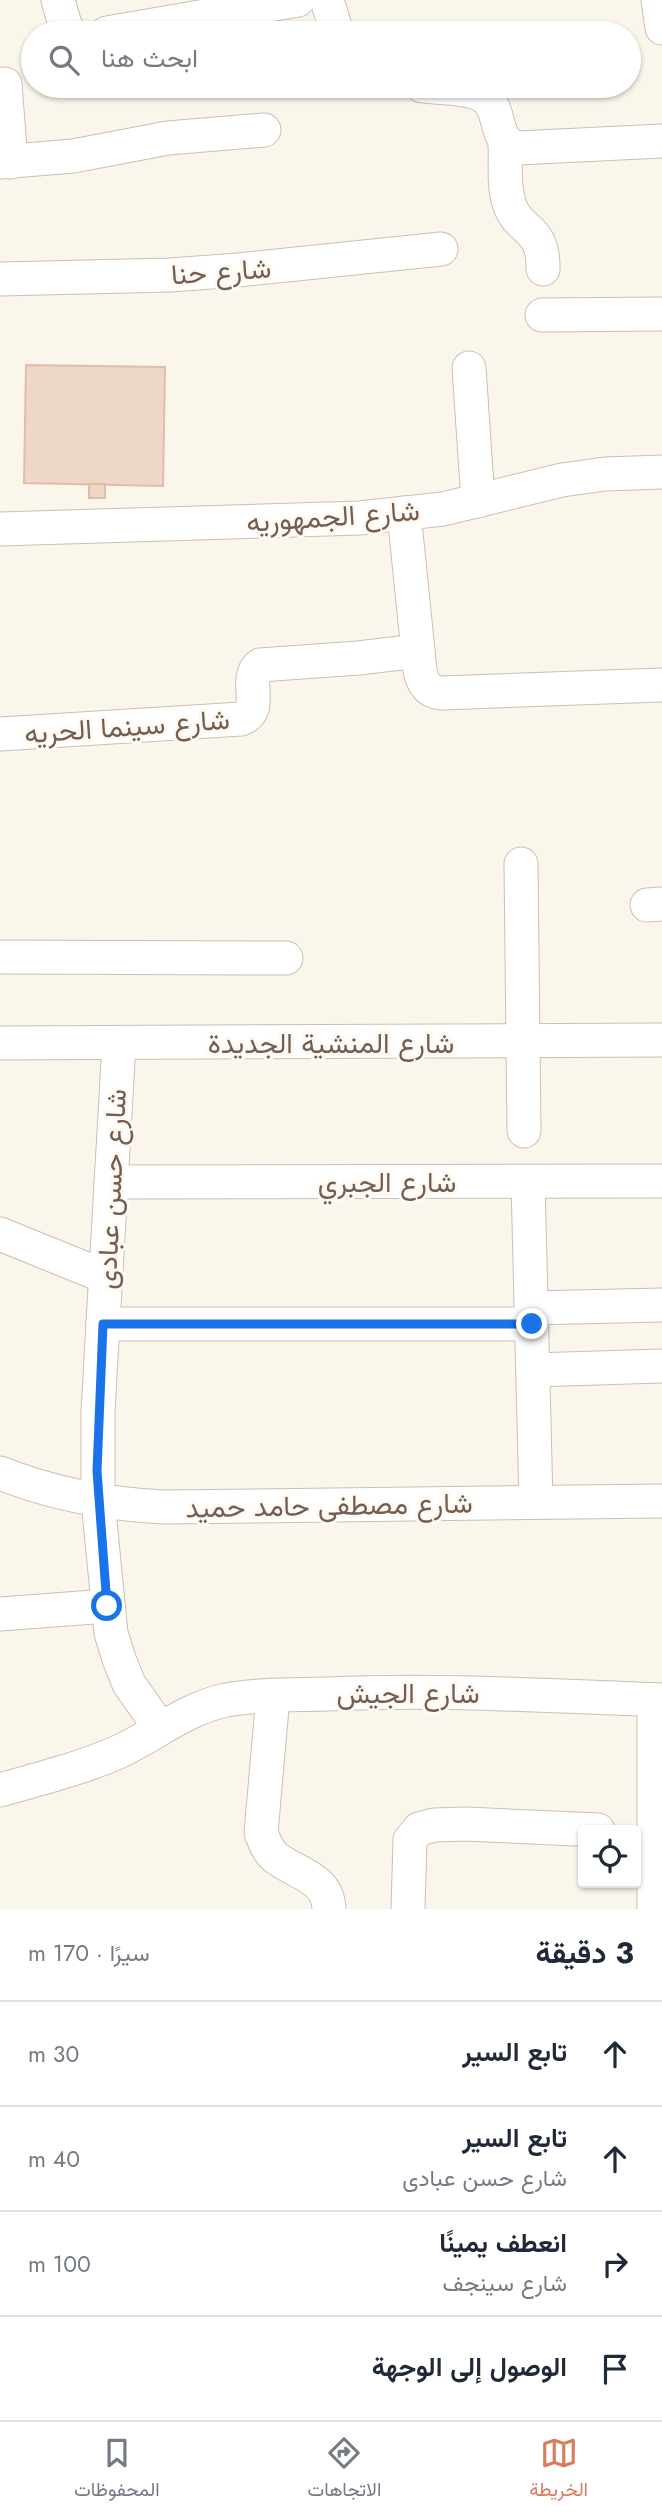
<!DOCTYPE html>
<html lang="ar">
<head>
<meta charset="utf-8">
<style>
	:root { --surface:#fff; --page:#f2f2f3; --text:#1f2937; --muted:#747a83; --line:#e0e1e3; --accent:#d77c5f }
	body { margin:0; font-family:Jost,Vazirmatn,sans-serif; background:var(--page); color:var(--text); direction:rtl }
	.controls { position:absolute; right:21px; bottom:21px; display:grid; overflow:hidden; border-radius:7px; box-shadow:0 2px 5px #0004 }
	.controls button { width:63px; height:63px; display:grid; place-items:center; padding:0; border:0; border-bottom:2px solid var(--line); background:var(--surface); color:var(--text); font:35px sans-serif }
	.stop { position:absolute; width:21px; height:21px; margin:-16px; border:5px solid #1a73e8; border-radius:50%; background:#fff }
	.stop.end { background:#1a73e8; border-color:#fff; box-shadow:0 2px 7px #0008 }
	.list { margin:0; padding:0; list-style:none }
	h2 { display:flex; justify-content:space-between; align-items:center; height:91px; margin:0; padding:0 28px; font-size:30px }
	h2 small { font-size:23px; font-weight:400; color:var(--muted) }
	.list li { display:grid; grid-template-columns:46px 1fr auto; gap:21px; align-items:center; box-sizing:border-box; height:105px; padding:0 28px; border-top:2px solid var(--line) }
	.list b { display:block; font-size:26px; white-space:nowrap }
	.list p { margin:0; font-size:23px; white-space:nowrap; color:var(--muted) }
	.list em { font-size:23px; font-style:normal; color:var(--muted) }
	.icon { flex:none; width:38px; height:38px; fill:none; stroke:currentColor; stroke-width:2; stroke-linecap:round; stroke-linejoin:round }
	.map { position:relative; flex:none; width:662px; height:1909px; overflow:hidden; direction:ltr }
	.search { position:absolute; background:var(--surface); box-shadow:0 2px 5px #0004; left:21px; right:21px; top:21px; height:77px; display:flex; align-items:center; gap:18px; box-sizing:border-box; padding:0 24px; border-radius:38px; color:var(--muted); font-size:26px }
	.sheet { height:511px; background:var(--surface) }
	nav { display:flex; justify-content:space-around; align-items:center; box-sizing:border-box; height:98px; border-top:2px solid var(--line); background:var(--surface); font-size:19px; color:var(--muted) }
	nav a { display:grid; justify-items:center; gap:4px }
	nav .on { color:var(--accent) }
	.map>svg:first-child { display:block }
	.building { fill:#eed7c7; stroke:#dfbea9; stroke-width:2 }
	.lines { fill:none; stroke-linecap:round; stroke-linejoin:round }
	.street-casing { stroke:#cdbeb3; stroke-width:35 }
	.street { stroke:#fff; stroke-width:33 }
	.route { stroke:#1a73e8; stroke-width:9 }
	.labels { text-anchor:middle; stroke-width:6; stroke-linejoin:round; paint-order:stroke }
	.street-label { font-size:28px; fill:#745e51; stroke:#fefaf3 }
</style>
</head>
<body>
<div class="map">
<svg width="662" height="1909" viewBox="0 0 662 1909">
	<rect width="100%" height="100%" fill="#fbf6ec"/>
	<g class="building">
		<polygon points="26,365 165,367 163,486 24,483"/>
		<rect x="89" y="484" width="16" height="14"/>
	</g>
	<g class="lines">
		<defs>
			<g id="street">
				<polyline points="58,0 65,25 70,33"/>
				<polyline points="327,0 337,33"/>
				<polyline points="658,0 662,28"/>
				<polyline points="107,33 298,0"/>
				<polyline points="5,84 11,162"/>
				<path d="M 422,86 C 438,88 469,87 483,96 C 504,109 491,141 518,148 L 662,141"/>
				<path d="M 505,142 C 506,161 503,184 509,203 C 518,233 544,225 543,269"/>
				<polyline points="0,162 73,156 168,138 264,130"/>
				<polyline points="0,279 170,275 238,270 441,249"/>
				<polyline points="542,315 662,314"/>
				<polyline points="469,368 478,501"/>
				<path d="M 404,513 L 420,671 C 423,684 428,692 442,693 L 662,685"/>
				<polyline points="0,529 360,518 443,509 562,480 605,474 662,472"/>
				<path d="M 0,734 L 241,719 C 266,710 242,680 260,665 L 358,658 L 418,651"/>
				<polyline points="521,864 524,1131"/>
				<polyline points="647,905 662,904"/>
				<polyline points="0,957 286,958"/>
				<polyline points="0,1043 662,1040"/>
				<polyline points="119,1044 98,1411 98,1501 111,1633 119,1659 129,1684 160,1728"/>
				<polyline points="111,1182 662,1181"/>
				<polyline points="528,1182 536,1502"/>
				<polyline points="0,1234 106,1277"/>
				<polyline points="531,1308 662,1305"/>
				<polyline points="103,1324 532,1324"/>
				<polyline points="533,1370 662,1366"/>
				<path d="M 0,1473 C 53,1494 106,1504 164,1507 L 662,1501"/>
				<polyline points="0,1614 107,1606"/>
				<path d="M 273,1696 L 261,1833 C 265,1842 267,1850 275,1857 C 296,1874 328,1877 329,1909"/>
				<polyline points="654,1700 654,1909"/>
				<path d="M 0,1790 C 39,1779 79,1769 116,1753 C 154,1736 184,1709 226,1700 C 259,1694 294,1695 327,1694 C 439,1689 550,1696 662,1700"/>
				<polyline points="408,1909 410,1840 419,1829 434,1825 466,1824 598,1830"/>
			</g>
		</defs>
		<use href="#street" class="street-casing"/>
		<use href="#street" class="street"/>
	</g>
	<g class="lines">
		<polyline class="route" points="107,1606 97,1471 103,1324 532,1324"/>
	</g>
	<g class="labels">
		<g class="street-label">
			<text transform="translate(221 271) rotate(-4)" y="10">شارع حنا</text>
			<text transform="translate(333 516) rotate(-4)" y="10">شارع الجمهوريه</text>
			<text transform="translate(127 726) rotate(-4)" y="10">شارع سينما الحريه</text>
			<text x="331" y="1053">شارع المنشية الجديدة</text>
			<text x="387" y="1192">شارع الجبري</text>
			<text transform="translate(111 1189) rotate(-87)" y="10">شارع حسن عبادى</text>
			<text transform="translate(329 1505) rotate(-1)" y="10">شارع مصطفى حامد حميد</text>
			<text x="408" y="1703">شارع الجيش</text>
		</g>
	</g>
</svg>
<div class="controls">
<button><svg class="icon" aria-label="locate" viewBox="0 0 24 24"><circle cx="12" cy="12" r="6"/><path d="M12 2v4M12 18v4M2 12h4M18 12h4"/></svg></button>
</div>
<div class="stop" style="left:107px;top:1606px"></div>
<div class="stop end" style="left:532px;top:1324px"></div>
<div class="search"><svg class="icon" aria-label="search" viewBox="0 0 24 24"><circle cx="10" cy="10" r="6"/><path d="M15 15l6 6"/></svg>ابحث هنا</div>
</div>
<section class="sheet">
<h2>3 دقيقة<small>سيرًا · 170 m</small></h2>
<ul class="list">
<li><svg class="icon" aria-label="ahead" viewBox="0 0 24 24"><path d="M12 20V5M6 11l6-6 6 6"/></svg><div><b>تابع السير</b></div><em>30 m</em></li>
<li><svg class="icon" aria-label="ahead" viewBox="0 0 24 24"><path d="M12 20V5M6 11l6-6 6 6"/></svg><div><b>تابع السير</b><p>شارع حسن عبادى</p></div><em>40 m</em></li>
<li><svg class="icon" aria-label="right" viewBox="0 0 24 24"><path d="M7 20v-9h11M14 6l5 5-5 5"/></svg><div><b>انعطف يمينًا</b><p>شارع سينجف</p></div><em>100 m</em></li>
<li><svg class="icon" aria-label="arrive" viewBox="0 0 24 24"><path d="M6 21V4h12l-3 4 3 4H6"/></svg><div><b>الوصول إلى الوجهة</b></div></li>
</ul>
</section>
<nav>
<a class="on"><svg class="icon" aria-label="map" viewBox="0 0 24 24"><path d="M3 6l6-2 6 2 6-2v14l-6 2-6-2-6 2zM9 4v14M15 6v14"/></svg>الخريطة</a>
<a><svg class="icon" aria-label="directions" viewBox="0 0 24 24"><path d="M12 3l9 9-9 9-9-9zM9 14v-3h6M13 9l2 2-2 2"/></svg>الاتجاهات</a>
<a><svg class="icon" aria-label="saved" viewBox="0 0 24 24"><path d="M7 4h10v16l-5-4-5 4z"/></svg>المحفوظات</a>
</nav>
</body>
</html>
